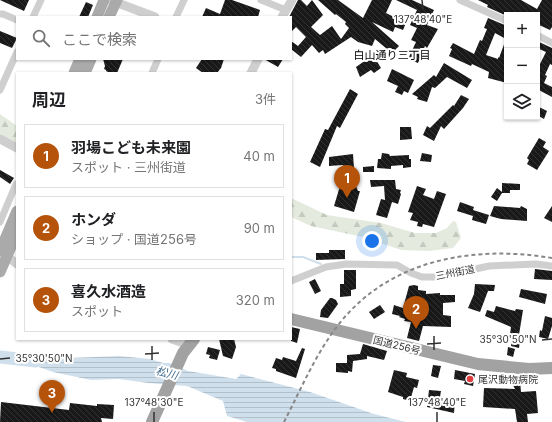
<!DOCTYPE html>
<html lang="ja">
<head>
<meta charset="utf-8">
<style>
	:root { --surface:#fff; --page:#f2f2f2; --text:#202124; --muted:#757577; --line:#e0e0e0; --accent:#b45309 }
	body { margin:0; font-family:Inter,"Noto Sans JP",sans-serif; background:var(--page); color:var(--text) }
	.controls { position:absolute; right:12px; top:12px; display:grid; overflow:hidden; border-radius:0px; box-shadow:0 1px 3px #0004 }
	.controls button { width:36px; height:36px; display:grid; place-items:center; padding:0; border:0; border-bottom:1px solid var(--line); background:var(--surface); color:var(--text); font:20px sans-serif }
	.you { position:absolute; left:372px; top:241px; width:14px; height:14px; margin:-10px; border:3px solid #fff; border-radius:50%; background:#1a73e8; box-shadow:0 0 0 6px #1a73e833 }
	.badge { display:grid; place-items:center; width:26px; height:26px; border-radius:50%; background:var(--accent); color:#fff; font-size:13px; font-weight:700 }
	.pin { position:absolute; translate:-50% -33px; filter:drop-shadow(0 1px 2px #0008) }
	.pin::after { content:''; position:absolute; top:21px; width:14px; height:12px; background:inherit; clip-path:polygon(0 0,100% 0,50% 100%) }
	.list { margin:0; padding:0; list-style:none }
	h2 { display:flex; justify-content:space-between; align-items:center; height:52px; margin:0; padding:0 16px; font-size:17px }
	h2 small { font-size:13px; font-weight:400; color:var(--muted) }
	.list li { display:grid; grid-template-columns:26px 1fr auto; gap:12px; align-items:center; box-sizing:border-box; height:64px; margin:0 8px 8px; padding:0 8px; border:1px solid var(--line); border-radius:0px }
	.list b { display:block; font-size:15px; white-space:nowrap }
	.list p { margin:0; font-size:13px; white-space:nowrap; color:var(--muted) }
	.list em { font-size:13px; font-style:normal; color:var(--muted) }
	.icon { flex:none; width:22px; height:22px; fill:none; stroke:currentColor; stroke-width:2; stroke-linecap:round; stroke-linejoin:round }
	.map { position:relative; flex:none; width:552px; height:422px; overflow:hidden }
	.search { position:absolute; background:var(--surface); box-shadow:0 1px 3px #0004; left:16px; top:16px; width:276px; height:44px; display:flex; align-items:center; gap:10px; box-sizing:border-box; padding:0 14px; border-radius:0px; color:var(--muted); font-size:15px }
	.panel { position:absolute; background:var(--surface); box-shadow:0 1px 3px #0004; left:16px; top:72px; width:276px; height:268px; border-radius:0px }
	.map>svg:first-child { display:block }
	.forest { fill:url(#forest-firs) }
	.water { fill:url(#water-rules) }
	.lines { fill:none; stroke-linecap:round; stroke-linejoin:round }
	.stream { stroke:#cfdfec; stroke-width:2 }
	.river { stroke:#cfdfec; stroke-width:13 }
	.building { fill:url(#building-back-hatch); fill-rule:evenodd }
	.minor { stroke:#cfcfcf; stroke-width:7 }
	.tertiary { stroke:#cfcfcf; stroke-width:9 }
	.primary { stroke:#aaa; stroke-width:11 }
	.trunk { stroke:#a2a2a2; stroke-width:12 }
	.rail { stroke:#878787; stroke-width:2; stroke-dasharray:4 3; stroke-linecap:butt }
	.primary-bridge { stroke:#aaa; stroke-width:11 }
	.ticks { fill:none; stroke:#323232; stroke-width:1.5 }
	.poi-dot { fill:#df3e3f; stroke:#fff; stroke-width:1.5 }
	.labels { text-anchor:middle; stroke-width:4; stroke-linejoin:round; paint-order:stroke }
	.street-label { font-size:10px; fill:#323232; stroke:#fff }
	.poi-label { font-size:10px; fill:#323232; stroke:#fff; text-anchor:start }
	.neighbourhood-label { font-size:11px; fill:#000; stroke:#fff }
	.water-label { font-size:11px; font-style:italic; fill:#426e92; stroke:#fff }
	.ticks-label { font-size:10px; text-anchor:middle; fill:#323232; stroke:#fff; stroke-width:4; stroke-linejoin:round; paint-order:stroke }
</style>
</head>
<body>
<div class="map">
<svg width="552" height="422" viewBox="0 0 552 422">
	<defs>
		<pattern id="forest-firs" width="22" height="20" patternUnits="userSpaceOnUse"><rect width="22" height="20" fill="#e4ebde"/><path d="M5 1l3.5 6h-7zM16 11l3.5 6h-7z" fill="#c4cabf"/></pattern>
		<pattern id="water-rules" width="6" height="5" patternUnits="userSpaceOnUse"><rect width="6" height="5" fill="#cfdfec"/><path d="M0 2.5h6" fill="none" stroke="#b2c0cb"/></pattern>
		<pattern id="building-back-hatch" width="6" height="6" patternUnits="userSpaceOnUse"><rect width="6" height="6" fill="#191919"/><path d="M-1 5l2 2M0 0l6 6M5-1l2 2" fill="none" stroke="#323232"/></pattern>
	</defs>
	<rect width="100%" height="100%" fill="#fff"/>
	<g class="forest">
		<polygon points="0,114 17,126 17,143 0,135"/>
		<polygon points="291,198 327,215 381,223 415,233 436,233 447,228 453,221 456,222 461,238 453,248 429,251 401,250 363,237 311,226 291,217"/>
	</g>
	<polygon class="water" points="119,356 150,359 163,363 169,363 188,371 236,379 241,374 310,392 374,414 406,422 247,422 227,416 223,401 187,386 148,383 119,379 91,380 53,372 19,360"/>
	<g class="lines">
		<polyline class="stream" points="291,257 303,257 321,264"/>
		<polyline class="river" points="0,357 36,361"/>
	</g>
	<g class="building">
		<polygon points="0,0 29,0 24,11"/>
		<polygon points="225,0 232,0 260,10 258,17 202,17 206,8 220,14"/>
		<polygon points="298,0 301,0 307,6 312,0 323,15 311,27 320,35 332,26 341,39 349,28 345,24 346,22 336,14 335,15 318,0 338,0 363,18 372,0 392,0 386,13 406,23 403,30 395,27 393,32 372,22 399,46 393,52 388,48 387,49 375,39 372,46 358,42 351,37 325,54 323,50 319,53 312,45 301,57 291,49 291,41 298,46 306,37 296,27 291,32 291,17 289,17"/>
		<polygon points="396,0 412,0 434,10 427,25 438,29 427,48 425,46 418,63 408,59 416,42 411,40 417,28 410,25 417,10"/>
		<polygon points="478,0 521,0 537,9 542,0 552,0 552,27 550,30 537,24 537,15 507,16 487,7 488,5"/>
		<polygon points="86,2 93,5 88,17 79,17"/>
		<path d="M 488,18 L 507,26 L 507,66 L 504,76 L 507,77 L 507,83 L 488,78 L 489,72 L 472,64 L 471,66 L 449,56 L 452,49 L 450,48 L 453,43 L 474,54 L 480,40 L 482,41 L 487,29 L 484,28 ZM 495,33 L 506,39 L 499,58 L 498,57 L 498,59 L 486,55 Z"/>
		<polygon points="0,31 17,38 12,48 0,43"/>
		<polygon points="537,41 552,48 552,65 550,64 545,75 547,76 544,83 552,87 552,97 537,89 537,70 546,52 537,48"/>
		<polygon points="373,55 381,68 374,73 371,70 360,77 356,67"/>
		<polygon points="103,59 123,59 117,73 110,73 106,71 106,70 104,69 105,66"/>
		<polygon points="202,59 224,59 221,68 217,73 203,73 196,68"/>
		<polygon points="264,59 283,59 278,67"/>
		<polygon points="444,63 472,80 467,88 447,77 435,88 432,87 427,102 417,99 418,97 412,94 434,75 436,77"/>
		<polygon points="392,69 414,80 408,93 404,91 402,95 395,92 398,86 387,81"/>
		<polygon points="350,89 358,94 340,128 337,126 320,167 310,162 325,129 328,130"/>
		<polygon points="461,95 469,99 463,108 444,129 441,126 434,141 423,135 427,126 430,128 453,105 454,106"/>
		<polygon points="537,106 547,111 544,119 537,115"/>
		<polygon points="400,127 411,127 412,139 400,140"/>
		<polygon points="539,138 546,142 543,147 549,151 537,170 527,164 529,160 527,158"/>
		<polygon points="382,153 389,154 390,156 409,155 409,159 411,159 411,167 403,168 403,165 391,166 391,169 377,168 378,159 381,159"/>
		<polygon points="422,153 432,155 431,162 420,161"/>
		<polygon points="353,154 354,168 345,169 343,165 329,166 329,157"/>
		<polygon points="374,166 374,172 363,172 363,167"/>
		<polygon points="0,170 14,178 10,184 0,177"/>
		<polygon points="370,180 395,180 396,189 401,190 400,193 401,194 398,204 392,202 387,218 376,215 381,199 385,200 384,186 371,187"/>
		<polygon points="343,182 349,182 353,183 356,186 358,191 360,191 354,212 334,206 340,186"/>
		<polygon points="502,183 520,184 520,190 510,190 510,193 502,193 497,201 491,197 497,188 502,192"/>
		<polygon points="417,186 426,189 423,195 434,199 437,191 446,194 434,227 423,224 422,227 417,226 418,222 410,220 413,213 408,212"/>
		<polygon points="460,202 474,207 473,210 489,215 486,224 472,220 473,216 457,211"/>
		<polygon points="494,206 520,208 521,206 527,209 527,221 501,219 490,216"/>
		<polygon points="552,206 552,222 544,218"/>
		<polygon points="329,250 345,250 345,259 316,260 316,253 329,253"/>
		<polygon points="535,269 552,271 552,280 534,279"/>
		<polygon points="344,270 356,270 356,289 351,290 351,296 340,297 340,284 344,284"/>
		<polygon points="315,279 321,291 315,294 309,282"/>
		<polygon points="475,284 495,285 494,291 488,291 480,312 468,308 474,294"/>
		<polygon points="414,285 418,286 418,290 426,291 426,294 440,293 440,295 455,295 455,302 443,303 443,315 451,316 451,327 423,326 419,341 407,338 411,322 404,321 405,319 399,317 400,316 392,314 394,305 403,308 409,286"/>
		<polygon points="521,289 547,294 545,304 519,297"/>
		<polygon points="330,298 332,298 336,300 338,304 328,318 320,317 321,310"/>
		<polygon points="380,305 385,312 374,319 369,312"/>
		<polygon points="496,306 515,311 516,309 523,310 518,341 520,341 519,348 511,346 513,334 510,334 511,327 485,316 487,310 494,312"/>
		<polygon points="545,316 552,318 552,326 548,339 539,337 540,330 542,331"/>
		<polygon points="291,327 300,329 297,343 291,341"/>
		<polygon points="219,339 234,339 236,347 232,359 223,356"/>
		<polygon points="363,344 387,351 384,360 367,356 367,359 353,361 352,372 348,371 348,373 336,372 336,363 347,363 347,355 360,354"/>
		<polygon points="208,347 220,350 217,360 209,358 210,355 206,354"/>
		<polygon points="508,347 515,349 513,357 507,355"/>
		<polygon points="302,348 305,349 296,378 276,371 276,369 272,368 276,358 282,360 283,357 296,361"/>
		<polygon points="433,365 441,366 438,378 431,376"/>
		<polygon points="394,370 407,373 406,377 419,380 417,388 414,387 410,401 403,399 403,397 388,392"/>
		<polygon points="455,370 475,374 473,386 464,384 465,381 454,379"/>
		<polygon points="520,380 521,392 536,391 538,413 527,414 528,422 517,422 515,409 483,407 484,388 515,389 511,381"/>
		<polygon points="429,390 441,391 440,397 455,400 454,413 427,407"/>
		<polygon points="1,402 69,410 70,403 97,406 97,404 114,405 113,419 101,418 102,422 0,422"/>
	</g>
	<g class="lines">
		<g class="minor">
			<polyline points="261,0 286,10"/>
			<polyline points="460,0 507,21"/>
			<polyline points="0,14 3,14 17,20"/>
			<polyline points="33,17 41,0"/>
			<polyline points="176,17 184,0"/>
			<polyline points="537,35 552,43"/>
			<polyline points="152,73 158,59"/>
			<polyline points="0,90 17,52"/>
			<polyline points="0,222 16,184"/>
			<polyline points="291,281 326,267 346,264 397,265 411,273 422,277 439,277 489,266 536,264 552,266"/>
		</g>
		<g class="tertiary">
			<polyline points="110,0 155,17"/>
			<polyline points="282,17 292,0"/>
			<polyline points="251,73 258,59"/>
			<polyline points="0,139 17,148"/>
			<polyline points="3,253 17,264"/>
			<polyline points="172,339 189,345"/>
		</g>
		<g class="primary">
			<polyline points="97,17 104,0"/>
			<polyline points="109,17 117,0"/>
			<polyline points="74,73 80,59"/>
			<polyline points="85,73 91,59"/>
			<polyline points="0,251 17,211"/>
		</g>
		<g class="trunk">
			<polyline points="291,319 478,364 529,369 552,368"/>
			<polyline points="152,422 183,353 194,339"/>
		</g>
		<path class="rail" d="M 284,422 C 301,389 316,353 339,324 C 390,259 474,245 552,258"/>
		<polyline class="primary-bridge" points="0,272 17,233"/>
	</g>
	<path class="ticks" d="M 422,0 L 423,10M 434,336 L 434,350M 542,340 L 552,339M 427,344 L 441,343M 152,346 L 152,360M 145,354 L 159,353M 0,359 L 10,358M 154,412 L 154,422M 437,412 L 437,422"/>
	<circle class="poi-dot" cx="470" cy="379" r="4"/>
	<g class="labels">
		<g class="street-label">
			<text transform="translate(455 272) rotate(-11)" y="4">三州街道</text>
			<text transform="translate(397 345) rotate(14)" y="4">国道256号</text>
		</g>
		<g class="poi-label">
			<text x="478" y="383">尾沢動物病院</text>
		</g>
		<g class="neighbourhood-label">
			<text x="392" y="59">白山通り三丁目</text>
		</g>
		<g class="water-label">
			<text transform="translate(167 373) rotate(15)" y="4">松川</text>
		</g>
	</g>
	<g class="ticks-label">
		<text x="423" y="23">137°48'40"E</text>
		<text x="508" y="343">35°30'50"N</text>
		<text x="44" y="362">35°30'50"N</text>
		<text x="154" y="406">137°48'30"E</text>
		<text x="437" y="406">137°48'40"E</text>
	</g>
</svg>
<div class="controls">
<button>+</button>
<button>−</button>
<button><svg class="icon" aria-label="layers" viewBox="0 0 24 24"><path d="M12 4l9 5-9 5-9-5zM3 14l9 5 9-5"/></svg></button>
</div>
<div class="you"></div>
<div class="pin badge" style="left:347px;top:198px">1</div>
<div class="pin badge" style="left:416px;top:329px">2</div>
<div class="pin badge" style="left:52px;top:413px">3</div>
<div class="search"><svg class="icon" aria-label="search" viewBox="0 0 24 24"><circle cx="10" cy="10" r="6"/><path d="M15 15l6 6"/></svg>ここで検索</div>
<section class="panel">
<h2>周辺<small>3件</small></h2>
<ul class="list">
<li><span class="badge">1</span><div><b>羽場こども未来園</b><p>スポット · 三州街道</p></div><em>40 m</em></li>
<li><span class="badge">2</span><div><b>ホンダ</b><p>ショップ · 国道256号</p></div><em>90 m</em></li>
<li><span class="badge">3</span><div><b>喜久水酒造</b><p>スポット</p></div><em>320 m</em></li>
</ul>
</section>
</div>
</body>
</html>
